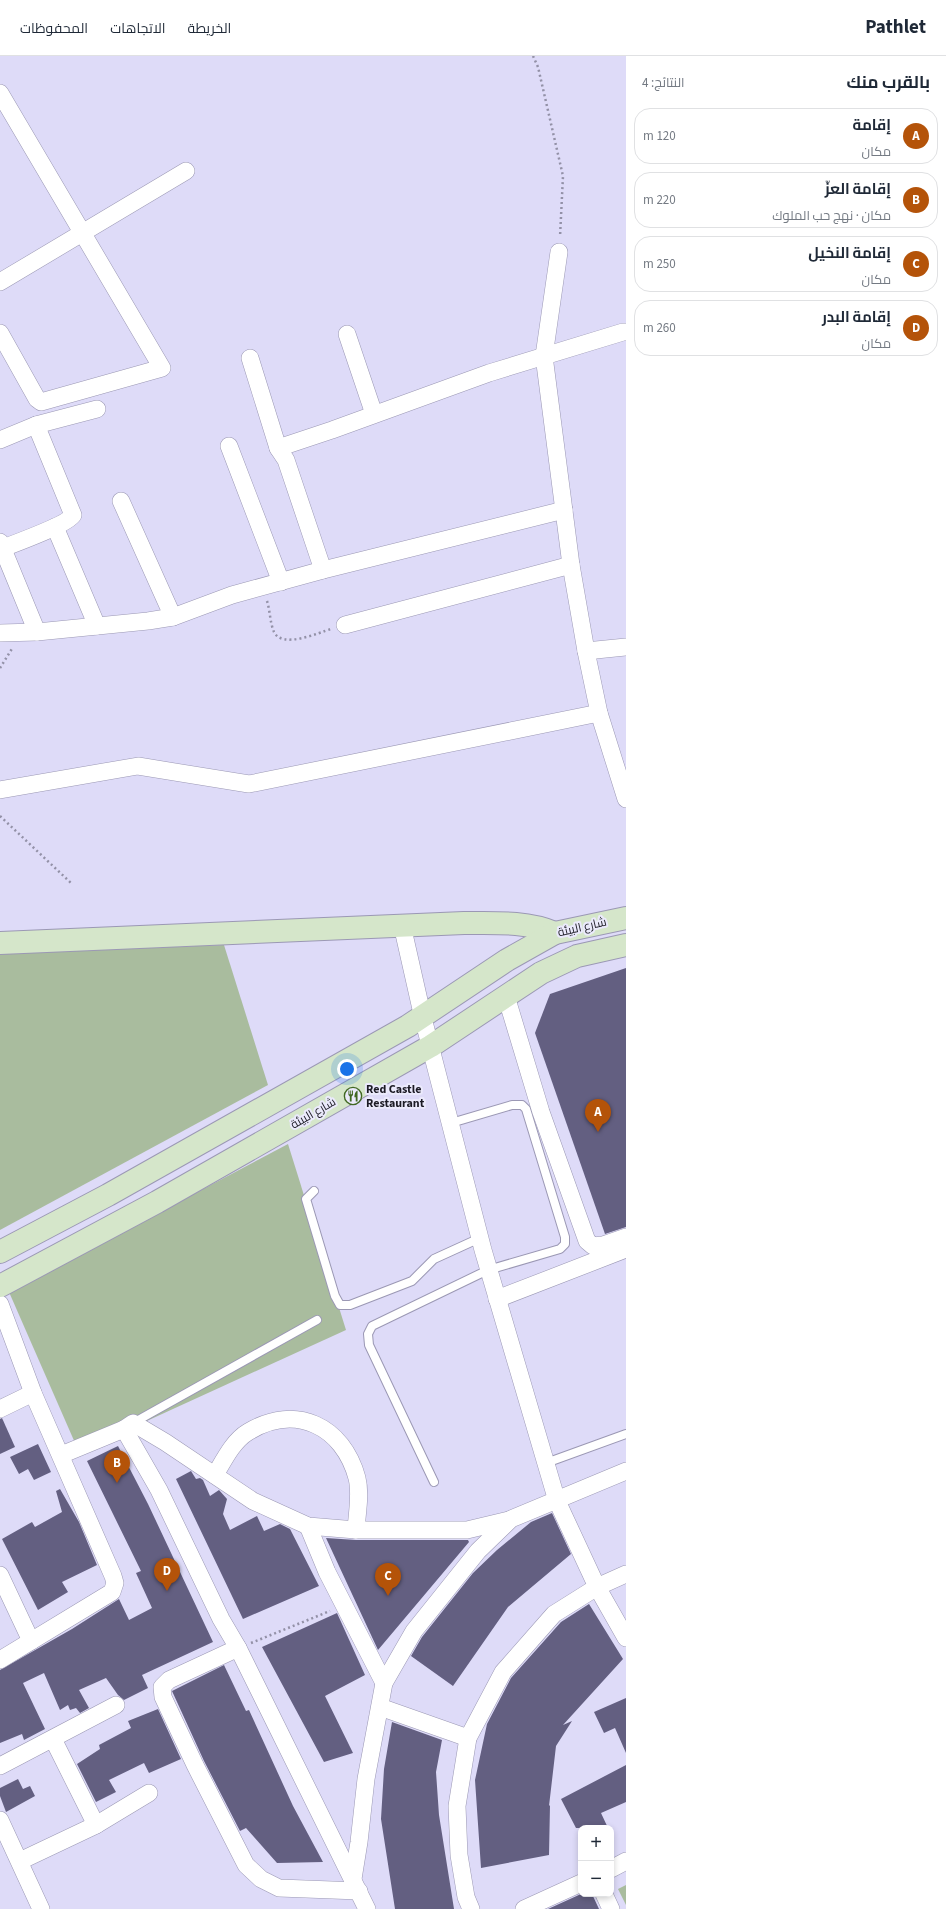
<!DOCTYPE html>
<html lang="ar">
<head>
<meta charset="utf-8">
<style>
	:root { --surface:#fff; --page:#f6f6f7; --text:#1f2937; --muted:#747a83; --line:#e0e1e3; --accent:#b45309 }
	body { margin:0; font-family:"Source Sans 3",Cairo,sans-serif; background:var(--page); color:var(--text); direction:rtl }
	.controls { position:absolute; right:12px; bottom:12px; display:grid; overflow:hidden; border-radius:8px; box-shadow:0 2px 6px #0003 }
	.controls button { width:36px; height:36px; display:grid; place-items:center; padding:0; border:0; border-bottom:1px solid var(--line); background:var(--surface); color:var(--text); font:20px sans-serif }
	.you { position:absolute; left:347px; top:1013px; width:14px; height:14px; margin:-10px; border:3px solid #fff; border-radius:50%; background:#1a73e8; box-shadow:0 0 0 6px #1a73e833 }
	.badge { display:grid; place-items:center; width:26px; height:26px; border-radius:50%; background:var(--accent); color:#fff; font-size:13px; font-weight:700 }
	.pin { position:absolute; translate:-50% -33px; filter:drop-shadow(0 1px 2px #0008) }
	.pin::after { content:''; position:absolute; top:21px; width:14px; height:12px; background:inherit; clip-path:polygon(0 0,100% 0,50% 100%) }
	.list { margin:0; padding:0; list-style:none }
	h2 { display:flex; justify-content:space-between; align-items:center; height:52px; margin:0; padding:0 16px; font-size:17px }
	h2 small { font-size:13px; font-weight:400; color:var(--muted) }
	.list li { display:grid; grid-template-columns:26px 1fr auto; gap:12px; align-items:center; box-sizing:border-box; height:56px; margin:0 8px 8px; padding:0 8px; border:1px solid var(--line); border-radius:16px }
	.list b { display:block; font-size:15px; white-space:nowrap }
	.list p { margin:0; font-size:13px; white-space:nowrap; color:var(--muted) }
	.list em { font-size:13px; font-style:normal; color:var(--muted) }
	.map { position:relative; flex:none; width:626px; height:1853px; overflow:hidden; direction:ltr }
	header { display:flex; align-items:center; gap:24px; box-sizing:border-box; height:56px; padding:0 20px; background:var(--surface); border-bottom:1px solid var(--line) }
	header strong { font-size:19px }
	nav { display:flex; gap:22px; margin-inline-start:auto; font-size:14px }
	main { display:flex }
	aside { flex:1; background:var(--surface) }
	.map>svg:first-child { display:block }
	.green { fill:#a9bc9e }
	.building { fill:#635f81 }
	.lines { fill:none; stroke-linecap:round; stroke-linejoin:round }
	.lane-casing { stroke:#9b98b4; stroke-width:10 }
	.street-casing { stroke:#9b98b4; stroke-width:18 }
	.secondary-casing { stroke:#9b98b4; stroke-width:24 }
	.path { stroke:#9391a7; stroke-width:2.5; stroke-dasharray:2 3; stroke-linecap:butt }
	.lane { stroke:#fff; stroke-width:8 }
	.street { stroke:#fff; stroke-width:17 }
	.secondary { stroke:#d5e6ca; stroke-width:22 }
	.labels { text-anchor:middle; stroke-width:4; stroke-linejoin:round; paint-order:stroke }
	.street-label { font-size:12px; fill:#1c1b25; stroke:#ebeafc }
	.poi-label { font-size:12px; font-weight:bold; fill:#1c1b25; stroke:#ebeafc; text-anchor:start }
</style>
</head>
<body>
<header>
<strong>Pathlet</strong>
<nav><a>الخريطة</a><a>الاتجاهات</a><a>المحفوظات</a></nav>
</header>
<main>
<aside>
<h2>بالقرب منك<small>النتائج: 4</small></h2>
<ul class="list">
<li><span class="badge">A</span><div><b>إقامة</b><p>مكان</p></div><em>120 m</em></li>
<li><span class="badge">B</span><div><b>إقامة العزّ</b><p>مكان · نهج حب الملوك</p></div><em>220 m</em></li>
<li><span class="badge">C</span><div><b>إقامة النخيل</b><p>مكان</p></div><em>250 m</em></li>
<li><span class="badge">D</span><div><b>إقامة البدر</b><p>مكان</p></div><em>260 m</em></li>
</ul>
</aside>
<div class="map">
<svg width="626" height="1853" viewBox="0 0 626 1853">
	<rect width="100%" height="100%" fill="#dedbf8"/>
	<g class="green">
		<polygon points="224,889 268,1029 0,1174 0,897"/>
		<polygon points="288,1088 346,1274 79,1396 9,1236"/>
		<polygon points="626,1829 626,1849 618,1833"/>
	</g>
	<g class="building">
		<polygon points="626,912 626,1171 605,1178 535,977 550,938"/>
		<polygon points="2,1362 15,1391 0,1398 0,1363"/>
		<polygon points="38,1388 51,1416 34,1424 28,1413 19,1418 10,1401"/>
		<polygon points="118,1390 148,1448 213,1586 142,1619 148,1632 124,1644 118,1639 106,1622 79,1634 89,1652 80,1657 76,1652 70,1654 68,1649 60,1654 44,1617 23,1627 45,1673 24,1684 22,1678 0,1687 0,1614 72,1573 119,1543 129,1564 152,1552 136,1517 141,1515 87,1405"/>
		<polygon points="191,1415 196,1423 200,1422 203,1424 210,1440 219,1434 227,1443 223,1458 230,1474 257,1460 264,1475 280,1468 290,1473 319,1530 243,1563 176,1423"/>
		<polygon points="60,1433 79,1466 97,1509 62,1526 68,1536 38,1554 2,1483 32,1466 35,1471 62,1456 56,1435"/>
		<polygon points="552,1457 571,1498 508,1551 453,1630 411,1600 422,1581 473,1517 497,1494 531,1466"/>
		<polygon points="326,1482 356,1484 468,1484 469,1486 378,1594"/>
		<polygon points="589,1548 623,1603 563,1669 572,1665 556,1690 549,1750 550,1749 549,1799 481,1812 475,1724 487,1668 511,1622 561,1566"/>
		<polygon points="337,1557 365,1619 325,1640 353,1697 324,1706 262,1591"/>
		<polygon points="224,1609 246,1655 249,1654 293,1750 323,1806 277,1807 246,1772 240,1775 204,1705 172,1635"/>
		<polygon points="626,1642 626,1697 615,1672 604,1677 594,1656"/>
		<polygon points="158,1653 181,1703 149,1717 144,1707 109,1724 116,1736 96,1746 77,1708 100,1693 99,1689 131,1672 128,1665"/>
		<polygon points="392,1666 442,1684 436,1716 439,1759 454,1853 395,1853 381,1763 384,1713"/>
		<polygon points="626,1709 626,1746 601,1757 608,1772 576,1772 561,1743"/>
		<polygon points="18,1723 23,1733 30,1730 35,1740 6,1756 0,1740 0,1732"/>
		<polygon points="581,1838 592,1838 599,1853 548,1853"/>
	</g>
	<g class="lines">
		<defs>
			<g id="lane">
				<polyline points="314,1135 306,1143 335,1240 340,1249 350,1249 412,1225 434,1203 480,1182"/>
				<polyline points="133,1367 317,1264"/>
				<polyline points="546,1407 626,1378"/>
				<polyline points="434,1426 369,1289 368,1278 372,1270 488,1214 560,1193 565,1188 565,1181 526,1053 522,1049 512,1049 451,1067"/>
			</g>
			<g id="street">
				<polyline points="0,37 162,312 41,346 37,343 0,277"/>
				<polyline points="559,196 544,300 571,509 586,595 599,657 626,743"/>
				<polyline points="0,226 186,115"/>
				<polyline points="347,278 374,358"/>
				<polyline points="250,302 278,392"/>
				<polyline points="36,369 97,353"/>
				<path d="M 0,384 L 36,369 L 73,459 C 68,468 16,487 3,492"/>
				<polyline points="229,390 281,526"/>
				<polyline points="121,445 173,561"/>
				<polyline points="55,471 97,570"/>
				<polyline points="0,486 37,576"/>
				<polyline points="323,514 286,404 278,392 332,374 489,317 623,276 626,276"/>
				<polyline points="345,569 571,509"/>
				<polyline points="0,577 37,576 148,565 173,561 232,539 323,514 564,454"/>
				<polyline points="586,595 626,591"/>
				<polyline points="0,734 138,710 249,728 599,657"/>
				<polyline points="402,869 423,962 483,1194 557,1445 597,1531 626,1582"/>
				<polyline points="506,940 541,1056 587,1185 593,1190 603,1189 626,1181"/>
				<polyline points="497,1243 626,1193"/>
				<polyline points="0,1248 33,1337 113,1520 115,1527 112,1536 0,1604"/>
				<polyline points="0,1353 33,1337"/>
				<polyline points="124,1373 133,1367 165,1386 253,1445 308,1470 356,1474 467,1474 509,1464"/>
				<polyline points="61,1399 124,1373 159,1434 221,1563 238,1592 367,1853"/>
				<path d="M 215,1419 C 224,1404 233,1385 248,1376 C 296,1347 343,1370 357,1422 C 361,1438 357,1457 356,1474"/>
				<polyline points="308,1470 327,1516 384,1627"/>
				<polyline points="0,1519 31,1585"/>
				<polyline points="238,1592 169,1624 162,1631 163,1641 195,1709 246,1809 261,1823 279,1832 359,1835"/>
				<polyline points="380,1651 468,1682"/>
				<polyline points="53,1683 96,1769"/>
				<polyline points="0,1710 116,1649"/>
				<polyline points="0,1764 41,1853"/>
				<polyline points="20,1805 96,1769 149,1737"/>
				<polyline points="611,1813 626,1805"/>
				<polyline points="353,1823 359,1786 366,1723 384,1627 414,1575 478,1495 511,1463 626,1415"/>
				<polyline points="604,1838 611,1853"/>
				<polyline points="471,1853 466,1841 459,1799 457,1750 468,1682 503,1616 554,1558 597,1531 626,1518"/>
				<polyline points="524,1853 581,1827"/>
			</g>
			<g id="secondary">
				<path d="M 0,887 L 464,867 C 494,867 527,865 555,877"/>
				<polyline points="0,1196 108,1139 408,970 507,904 555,877 626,862"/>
				<polyline points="0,1230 157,1146 431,990 541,917 577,900 626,889"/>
			</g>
		</defs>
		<use href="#lane" class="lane-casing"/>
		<use href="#street" class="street-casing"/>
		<use href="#secondary" class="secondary-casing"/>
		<g class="path">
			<polyline points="533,0 538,11 563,120 560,181"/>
			<path d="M 267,545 C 270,554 270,567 274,576 C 282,593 318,577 331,573"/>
			<polyline points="0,612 13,591"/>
			<polyline points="0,760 71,827"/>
			<polyline points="251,1587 330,1555"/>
		</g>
		<use href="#lane" class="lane"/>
		<use href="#street" class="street"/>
		<use href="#secondary" class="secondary"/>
	</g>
	<defs>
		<symbol id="restaurant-ring" viewBox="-11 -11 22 22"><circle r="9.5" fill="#ebeafc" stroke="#416823" stroke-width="1.5"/><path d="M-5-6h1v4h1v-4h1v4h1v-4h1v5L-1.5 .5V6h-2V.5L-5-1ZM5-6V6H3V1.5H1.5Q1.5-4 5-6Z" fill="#416823"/></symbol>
	</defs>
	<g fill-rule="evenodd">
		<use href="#restaurant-ring" x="343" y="1030" width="20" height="20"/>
	</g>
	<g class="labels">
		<g class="street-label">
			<text transform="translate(582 871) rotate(-13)" y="4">شارع البيئة</text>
			<text transform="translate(313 1057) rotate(-30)" y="4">شارع البيئة</text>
		</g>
		<g class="poi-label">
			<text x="366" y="1037">Red Castle<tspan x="366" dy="14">Restaurant</tspan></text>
		</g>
	</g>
</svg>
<div class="controls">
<button>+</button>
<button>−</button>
</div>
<div class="you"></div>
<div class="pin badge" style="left:598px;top:1076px">A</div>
<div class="pin badge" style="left:117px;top:1427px">B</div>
<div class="pin badge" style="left:388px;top:1540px">C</div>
<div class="pin badge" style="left:167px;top:1535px">D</div>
</div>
</main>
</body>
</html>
